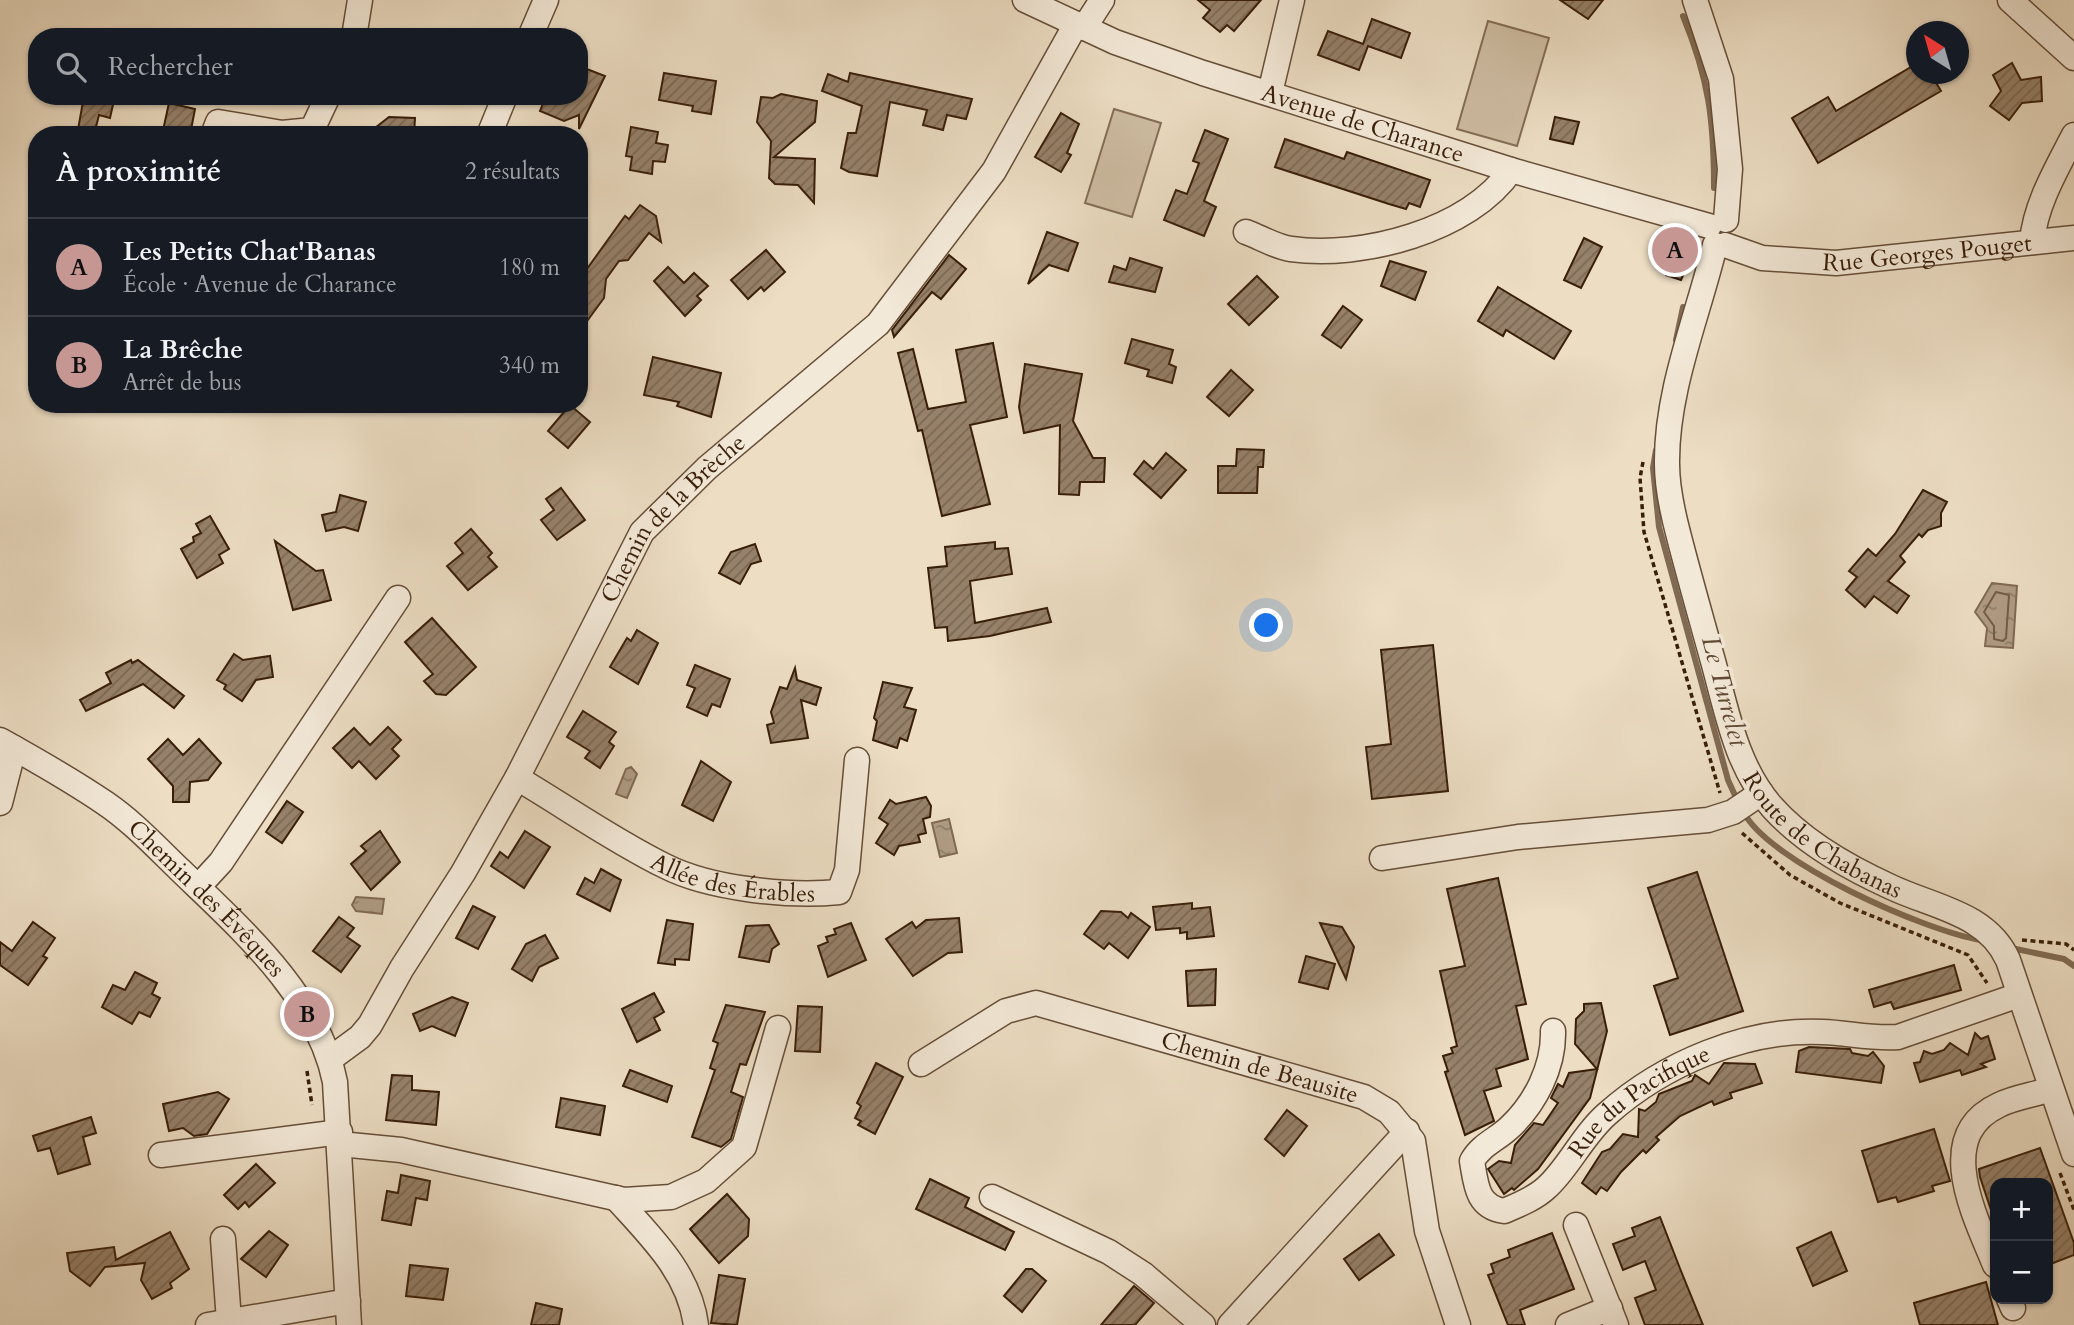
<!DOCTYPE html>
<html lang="fr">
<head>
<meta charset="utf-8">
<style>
	:root { --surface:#171b24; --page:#20242c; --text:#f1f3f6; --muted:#9ea1a6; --line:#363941; --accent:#c59692 }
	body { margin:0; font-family:Cardo,serif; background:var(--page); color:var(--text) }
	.controls { position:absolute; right:21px; bottom:21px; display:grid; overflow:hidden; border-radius:14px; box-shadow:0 2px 5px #0004 }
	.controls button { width:63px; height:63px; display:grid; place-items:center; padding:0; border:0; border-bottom:2px solid var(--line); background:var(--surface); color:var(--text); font:35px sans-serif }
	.compass { position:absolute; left:1906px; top:21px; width:63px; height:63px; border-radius:50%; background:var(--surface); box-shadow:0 2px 5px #0004; rotate:323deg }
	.you { position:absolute; left:1267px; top:626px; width:24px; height:24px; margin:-18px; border:5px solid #fff; border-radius:50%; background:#1a73e8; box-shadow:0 0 0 10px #1a73e833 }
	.badge { display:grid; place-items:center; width:46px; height:46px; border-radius:50%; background:var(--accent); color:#111; font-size:23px; font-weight:700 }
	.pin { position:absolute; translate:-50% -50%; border:4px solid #fff; box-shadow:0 2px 7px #0006 }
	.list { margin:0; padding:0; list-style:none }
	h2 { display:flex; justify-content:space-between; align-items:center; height:91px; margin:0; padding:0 28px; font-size:30px }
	h2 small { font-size:23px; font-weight:400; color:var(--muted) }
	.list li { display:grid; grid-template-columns:46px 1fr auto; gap:21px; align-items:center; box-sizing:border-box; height:98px; padding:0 28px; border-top:2px solid var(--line) }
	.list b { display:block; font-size:26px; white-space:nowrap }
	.list p { margin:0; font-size:23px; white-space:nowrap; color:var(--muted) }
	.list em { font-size:23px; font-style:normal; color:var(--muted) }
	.icon { flex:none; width:38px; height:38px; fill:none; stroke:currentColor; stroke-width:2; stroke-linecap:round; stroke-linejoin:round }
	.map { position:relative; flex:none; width:2074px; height:1325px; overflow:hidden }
	.search { position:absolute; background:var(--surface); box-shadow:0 2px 5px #0004; left:28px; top:28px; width:560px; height:77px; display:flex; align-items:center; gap:18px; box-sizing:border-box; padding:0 24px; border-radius:28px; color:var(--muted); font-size:26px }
	.panel { position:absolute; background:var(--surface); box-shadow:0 2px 5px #0004; left:28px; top:126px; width:560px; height:287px; border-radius:28px }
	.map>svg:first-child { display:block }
	.park { fill:#cebda3; stroke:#846e56; stroke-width:2 }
	.water { fill:url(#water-ripples); stroke:#806a53; stroke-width:2 }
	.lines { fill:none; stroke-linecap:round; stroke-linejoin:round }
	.shore { stroke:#745d46; stroke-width:2 }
	.stream { stroke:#806a53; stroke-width:6 }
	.building { fill:url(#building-hatch); stroke:#391e09; stroke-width:2 }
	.minor-casing { stroke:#664e38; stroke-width:27 }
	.path { stroke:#391e09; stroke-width:3.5; stroke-dasharray:5 3.5; stroke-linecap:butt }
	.minor { stroke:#f3e9d8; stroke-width:24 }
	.labels { text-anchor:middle; stroke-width:7; stroke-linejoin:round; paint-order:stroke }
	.street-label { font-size:24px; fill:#391e09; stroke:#f3e9d8 }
	.water-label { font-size:26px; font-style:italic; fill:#624a34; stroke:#f3e9d8 }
</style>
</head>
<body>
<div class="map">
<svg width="2074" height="1325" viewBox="0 0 2074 1325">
	<defs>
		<pattern id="water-ripples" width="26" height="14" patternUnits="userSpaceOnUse" patternTransform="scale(1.75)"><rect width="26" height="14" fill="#af9c84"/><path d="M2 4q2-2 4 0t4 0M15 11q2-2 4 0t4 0" fill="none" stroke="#8f7f6a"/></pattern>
		<pattern id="building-hatch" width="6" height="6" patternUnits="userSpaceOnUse" patternTransform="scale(1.75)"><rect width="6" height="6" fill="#96816a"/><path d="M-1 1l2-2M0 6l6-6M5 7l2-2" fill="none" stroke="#7b6955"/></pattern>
	</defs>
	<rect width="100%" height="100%" fill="#ecddc3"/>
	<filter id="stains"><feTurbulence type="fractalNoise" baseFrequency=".00286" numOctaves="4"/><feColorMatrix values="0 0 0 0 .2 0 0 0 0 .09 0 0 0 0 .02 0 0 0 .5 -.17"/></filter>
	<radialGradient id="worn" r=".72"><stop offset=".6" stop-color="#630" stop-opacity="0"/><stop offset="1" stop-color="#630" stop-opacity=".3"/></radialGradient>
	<g class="park">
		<polygon points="1488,21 1549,38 1517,146 1457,129"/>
		<polygon points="1114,109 1161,123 1132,217 1085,203"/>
	</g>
	<g class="water">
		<polygon points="1992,583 2017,586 2013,648 1985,646 1987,628 1975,612"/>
		<polygon points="631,767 637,774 627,798 616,794 626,769"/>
		<polygon points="949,819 957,853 940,857 932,823"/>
		<polygon points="356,897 384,899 382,914 356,911 352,905"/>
	</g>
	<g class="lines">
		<polygon class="shore" points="1996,592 2009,595 2006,638 2003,641 1994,639 1994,626 1984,612"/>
		<g class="stream">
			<path d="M 1683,16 C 1709,79 1714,121 1714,188"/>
			<polyline points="1676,340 1683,307"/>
			<polyline points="1656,450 1653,468 1659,527 1728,780 1738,802"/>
			<path d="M 1743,811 C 1768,862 1925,931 1981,940"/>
			<polyline points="2016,949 2064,959 2074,966"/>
		</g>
	</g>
	<g class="building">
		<polygon points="1198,0 1261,0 1234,31 1227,25 1220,32 1203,18 1210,10"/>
		<polygon points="1560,0 1603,0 1588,19"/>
		<polygon points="1372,19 1410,33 1401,58 1368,46 1359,70 1318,55 1328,31 1363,44"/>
		<polygon points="2012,63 2021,80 2041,77 2042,101 2022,103 2009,120 1990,106 2001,91 1993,75"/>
		<polygon points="579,66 605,76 579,129 579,115 564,121 540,111 546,96 579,96"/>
		<polygon points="1911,67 1916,67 1916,74 1921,74 1925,80 1932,76 1941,91 1818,163 1792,118 1828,97 1836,111"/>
		<polygon points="664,73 716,81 711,114 692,111 693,106 659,100"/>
		<polygon points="850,73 972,99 966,119 947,115 943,130 923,125 927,110 890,102 877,176 849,172 841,168 848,133 856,133 862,106 822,91 828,74 848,82"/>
		<polygon points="781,94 817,101 815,122 774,157 815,159 814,203 798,185 775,184 769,178 771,141 757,122 761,97 773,98"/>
		<polygon points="84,96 114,100 110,118 99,115 94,135 77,135"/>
		<polygon points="169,103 195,109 190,135 162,135"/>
		<polygon points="1061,113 1079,124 1067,153 1071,155 1061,172 1035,157"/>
		<polygon points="389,117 415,118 414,135 366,135"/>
		<polygon points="1555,117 1579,122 1573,144 1550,139"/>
		<polygon points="631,127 658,132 656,143 668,145 665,162 653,161 652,174 630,170 632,157 626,156"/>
		<polygon points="1205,130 1228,139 1204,201 1216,207 1204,236 1164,220 1176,190 1187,194 1199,163 1193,161"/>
		<polygon points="1285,139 1344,159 1347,152 1430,180 1420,207 1409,203 1406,209 1389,204 1275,167"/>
		<polygon points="640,205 656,216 661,242 649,233 628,260 619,261 606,279 604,298 579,332 579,280 625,216 629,219"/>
		<polygon points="1671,231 1698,240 1681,280 1666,275 1669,265 1659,262"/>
		<polygon points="1047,232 1078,243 1068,271 1049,265 1028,284"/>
		<polygon points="1584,238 1602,247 1581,288 1564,280"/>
		<polygon points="766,250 785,272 764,291 761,287 748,299 731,280"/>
		<polygon points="949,255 966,269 941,299 932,292 894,337 892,330"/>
		<polygon points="1130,258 1162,268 1155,292 1109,282 1114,266 1126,270"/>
		<polygon points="1390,261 1426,272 1415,300 1381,286"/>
		<polygon points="668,267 684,283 694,273 708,286 697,296 701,300 685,316 654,281"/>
		<polygon points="1257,276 1278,297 1249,325 1228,304"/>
		<polygon points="1498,287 1571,331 1554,359 1506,330 1503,336 1478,321"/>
		<polygon points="1343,306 1362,320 1341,348 1322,335"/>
		<polygon points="1132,339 1173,350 1169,364 1176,367 1172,383 1147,376 1149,370 1125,363"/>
		<polygon points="993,343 1007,417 970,425 990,504 942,516 922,430 918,431 898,353 913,349 928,409 966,402 956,350"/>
		<polygon points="653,357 721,373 711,417 677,406 679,402 644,395"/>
		<polygon points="1025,364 1082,374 1073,421 1093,458 1105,458 1104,482 1080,482 1079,495 1059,494 1060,425 1024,433 1019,407"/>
		<polygon points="1231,370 1253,390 1229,416 1207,397"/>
		<polygon points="570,405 590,422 568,448 548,431"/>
		<polygon points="1237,449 1264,450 1263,467 1258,467 1257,493 1218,493 1218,466 1236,466"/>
		<polygon points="1166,453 1186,470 1161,498 1134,474 1144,461 1153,469"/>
		<polygon points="561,488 585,520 557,540 541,520 554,510 546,499"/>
		<polygon points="1923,490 1947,502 1941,513 1941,526 1928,530 1922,537 1919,534 1900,556 1905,562 1888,581 1909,596 1897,613 1874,596 1865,607 1846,590 1857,577 1849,571 1868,549 1876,556 1895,534"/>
		<polygon points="340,495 366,502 358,531 344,527 326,531 322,515 336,512"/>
		<polygon points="210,516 229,549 219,555 223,563 197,578 181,549 194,542 193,537 201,533 196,524"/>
		<polygon points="471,529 492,553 488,557 497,567 468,590 447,566 463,553 455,543"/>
		<polygon points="275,541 316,571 323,570 331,600 293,610"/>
		<polygon points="995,542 995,549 1008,548 1012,574 970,581 975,623 1047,608 1051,622 990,636 948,641 947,627 935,628 928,568 947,566 945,547"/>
		<polygon points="755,544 761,561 751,564 740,584 719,573 731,552"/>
		<polygon points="432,618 476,667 446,695 436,694 424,681 433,674 405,642"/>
		<polygon points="637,630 658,643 638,684 610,667 627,638 631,641"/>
		<polygon points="1433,645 1448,791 1372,799 1366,747 1391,744 1381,650"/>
		<polygon points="234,654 243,660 270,656 273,677 256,680 242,701 224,689 226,685 217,680"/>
		<polygon points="131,660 132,663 138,660 184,696 174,708 143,684 86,711 80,700 111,683 106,673"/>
		<polygon points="695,665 730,679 720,707 712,704 707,716 687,707 695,688 687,685"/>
		<polygon points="795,668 797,680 821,688 816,705 801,700 808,738 771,743 767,725 774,723 771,712 780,687 787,689"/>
		<polygon points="883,682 912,688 904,707 916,710 907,741 900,738 897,748 873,740 877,721 874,718"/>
		<polygon points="583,711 616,732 609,742 614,746 600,768 585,758 590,751 567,737"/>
		<polygon points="388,727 401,740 392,749 399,756 376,779 359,761 352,768 333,748 354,728 370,745"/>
		<polygon points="168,739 183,755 199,739 221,763 208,780 190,782 189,802 173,802 173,786 148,759"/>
		<polygon points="701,761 731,782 713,821 682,805"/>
		<polygon points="926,797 931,806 930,817 923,819 926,833 918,835 920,842 899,846 894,855 876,843 888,824 879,818 890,800 896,804"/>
		<polygon points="287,801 303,812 282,843 266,832"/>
		<polygon points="380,831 400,862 371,890 351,864 366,851 361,846"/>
		<polygon points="525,831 550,847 524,888 491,866 500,852 508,858"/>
		<polygon points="601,869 621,880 610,911 577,894 585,878 594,883"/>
		<polygon points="1697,872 1743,1011 1670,1035 1654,986 1678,978 1648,888"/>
		<polygon points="1498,878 1526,1004 1516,1006 1528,1059 1496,1069 1501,1086 1484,1091 1494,1121 1465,1135 1445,1072 1448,1071 1443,1056 1453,1053 1451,1048 1457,1046 1440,971 1465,966 1447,889"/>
		<polygon points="1192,903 1192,909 1210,907 1214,936 1187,939 1187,932 1180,933 1180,928 1156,930 1153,907"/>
		<polygon points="473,906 495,917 478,949 456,938"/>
		<polygon points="1101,911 1121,912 1128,918 1131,913 1150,927 1128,958 1109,943 1104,949 1084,934"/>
		<polygon points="339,917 354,928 347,937 360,946 341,972 313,951"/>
		<polygon points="959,918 962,952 948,953 913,976 886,939 912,922 916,928 926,920"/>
		<polygon points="667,920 693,924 689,960 675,959 675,965 658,963"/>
		<polygon points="33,922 55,938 43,956 47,958 28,985 0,965 0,942 12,951"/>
		<polygon points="851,923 866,960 828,977 818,946 828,942 826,937 836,934 834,929"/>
		<polygon points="1320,923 1342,927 1354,947 1346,979"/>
		<polygon points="769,925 779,944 772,949 769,962 739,957 746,926"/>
		<polygon points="545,935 558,958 539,967 532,981 512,969 526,944"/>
		<polygon points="1306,956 1335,964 1328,989 1299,982"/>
		<polygon points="1954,965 1961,990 1894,1009 1891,1002 1874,1007 1869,990"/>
		<polygon points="1216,969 1215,1005 1188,1006 1186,971"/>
		<polygon points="135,972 157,983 152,994 160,998 150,1017 139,1012 132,1024 102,1007 113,985 125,990"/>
		<polygon points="654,993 664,1012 654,1018 660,1030 637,1042 622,1009"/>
		<polygon points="452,997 468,1003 455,1036 432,1026 420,1031 413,1014"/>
		<polygon points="1601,1003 1607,1031 1590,1098 1538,1169 1514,1190 1512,1188 1504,1194 1488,1169 1499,1161 1511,1163 1515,1145 1534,1123 1543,1125 1558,1103 1551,1098 1558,1084 1563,1087 1569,1073 1597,1069 1575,1044 1576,1019 1584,1011 1584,1004"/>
		<polygon points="726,1005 765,1012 746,1065 740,1064 731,1092 743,1097 731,1139 721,1147 692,1137 715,1070 710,1068 718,1043 713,1041"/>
		<polygon points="798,1006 822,1007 820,1052 795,1051"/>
		<polygon points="1975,1033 1981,1039 1988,1036 1995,1059 1981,1064 1986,1067 1962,1075 1960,1070 1920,1082 1914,1063 1920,1062 1924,1051 1932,1054 1944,1050 1950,1043 1968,1055"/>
		<polygon points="1809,1047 1850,1049 1852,1053 1868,1056 1873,1052 1884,1066 1881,1083 1796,1072 1799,1051"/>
		<polygon points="876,1063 903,1077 875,1134 858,1125 861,1121 855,1118 861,1106 857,1103"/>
		<polygon points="1724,1063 1755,1064 1762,1083 1730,1093 1732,1098 1714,1105 1712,1101 1680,1116 1656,1137 1659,1140 1646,1153 1643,1150 1621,1172 1607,1191 1601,1187 1596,1194 1582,1183 1602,1152 1610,1149 1623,1134 1638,1137 1639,1109 1645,1111 1656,1102 1659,1094 1692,1081 1695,1075 1709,1084"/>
		<polygon points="630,1070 672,1086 667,1102 623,1086"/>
		<polygon points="392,1075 412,1076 412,1090 439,1092 436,1125 386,1120"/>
		<polygon points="218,1092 229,1099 207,1134 194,1136 183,1128 169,1131 163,1104"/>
		<polygon points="561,1098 605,1106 600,1135 556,1127"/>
		<polygon points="1287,1110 1307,1126 1284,1156 1265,1139"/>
		<polygon points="91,1117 96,1133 83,1137 90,1164 58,1174 50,1148 38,1151 33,1136"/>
		<polygon points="1934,1129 1950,1181 1932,1186 1934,1191 1898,1202 1896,1197 1878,1202 1862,1151"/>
		<polygon points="2040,1148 2074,1243 2074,1255 2048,1265 2048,1183 1995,1183 1993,1216 1980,1177 1979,1169"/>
		<polygon points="256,1164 275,1183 249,1207 245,1202 238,1209 224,1195"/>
		<polygon points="401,1175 430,1181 427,1200 416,1198 411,1225 382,1220 387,1191 398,1193"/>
		<polygon points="930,1179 969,1198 965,1207 1014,1232 1005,1250 916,1209"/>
		<polygon points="727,1194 749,1219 748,1236 719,1263 690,1229"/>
		<polygon points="1660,1217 1681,1271 1703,1325 1645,1325 1635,1298 1656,1290 1645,1261 1623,1270 1613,1244 1635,1236 1632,1228"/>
		<polygon points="269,1231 288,1245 266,1277 241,1259"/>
		<polygon points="170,1232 189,1269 170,1283 172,1288 152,1299 141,1280 145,1263 105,1267 90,1286 70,1271 67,1253 114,1247 116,1260"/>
		<polygon points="1831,1232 1847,1271 1813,1286 1797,1248"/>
		<polygon points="1552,1233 1574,1289 1520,1310 1525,1325 1508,1325 1488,1275 1494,1273 1491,1264 1510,1257 1508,1250"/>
		<polygon points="1379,1234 1394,1255 1359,1280 1344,1259"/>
		<polygon points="410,1265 448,1269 443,1300 406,1296"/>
		<polygon points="1026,1269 1032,1269 1046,1281 1022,1312 1004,1296"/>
		<polygon points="719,1275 745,1279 737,1325 711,1323"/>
		<polygon points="1986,1282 1998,1325 1920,1325 1914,1303"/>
		<polygon points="1134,1286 1154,1303 1135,1325 1101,1325"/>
		<polygon points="536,1303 562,1309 559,1325 531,1325"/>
	</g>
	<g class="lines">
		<defs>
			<g id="minor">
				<path id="s1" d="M 1025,0 L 1115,42 L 1203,73 L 1511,170 L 1709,226"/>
				<polyline points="1695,0 1721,79 1730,169 1726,220"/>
				<polyline points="2010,0 2074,58"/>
				<polyline points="1084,28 1102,0"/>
				<polyline points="354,37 360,0"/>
				<polyline points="530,37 546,0"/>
				<polyline points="1270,93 1292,0"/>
				<polyline points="213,135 218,122 282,133 312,130 328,96"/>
				<polyline points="489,135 505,96"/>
				<path d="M 1246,232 C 1260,237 1276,247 1291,249 C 1361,259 1470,231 1511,170"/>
				<path d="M 2032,242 C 2035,205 2057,168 2074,135"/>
				<path id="s2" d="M 1715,245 C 1698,316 1666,390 1667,464 C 1667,488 1672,510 1678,533 C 1689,576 1701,618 1713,661 C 1727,712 1736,766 1772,807 C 1803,842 1849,868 1891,887 C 1933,907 1987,913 2008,960 L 2074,1154"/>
				<path id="s3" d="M 1725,245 L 1762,258 L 1836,263 L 2074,238"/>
				<path id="s4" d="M 0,740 C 36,760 71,780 105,803 C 133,822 156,847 180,870 C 241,929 318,996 335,1082 L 349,1325"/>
				<path id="s5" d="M 517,778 C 566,807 614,841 665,866 C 710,889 790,897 839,892 L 847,870 L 857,760"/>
				<polyline points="0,803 14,748"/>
				<polyline points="1382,858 1518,837 1708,820 1733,812 1761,793"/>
				<polyline points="198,887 221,862 398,598"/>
				<path id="s6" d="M 1553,1031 C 1554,1067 1535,1104 1509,1128 C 1496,1140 1481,1145 1472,1161 C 1476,1185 1477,1207 1504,1211 C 1518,1205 1534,1199 1546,1188 C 1568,1169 1582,1136 1607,1114 C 1663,1064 1747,1028 1823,1032 C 1848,1033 1873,1039 1898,1037 L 2019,995"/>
				<path id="s7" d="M 330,1059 L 360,1037 L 370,1025 L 402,968 L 463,873 L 517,778 L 642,532 L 707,468 L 878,324 L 994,171 L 1076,24"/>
				<path id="s8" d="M 921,1064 L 1006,1011 L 1036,1003 L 1364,1097 L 1389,1112 L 1413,1141 L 1427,1231 L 1458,1325"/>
				<polyline points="340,1144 401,1150 624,1200 671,1197 706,1181 744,1147 778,1028"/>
				<polyline points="161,1155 340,1132"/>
				<polyline points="992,1197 1109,1252 1143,1274 1203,1325"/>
				<path d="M 616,1198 C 650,1236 689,1272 696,1325"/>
				<polyline points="1576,1225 1616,1325"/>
				<polyline points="223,1239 229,1321"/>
				<path d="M 1995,1265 C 1976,1218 1932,1136 1999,1105 C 2015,1097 2034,1095 2051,1089"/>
				<polyline points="2009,1299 2013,1308"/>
				<polyline points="208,1325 348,1301"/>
				<polyline points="1230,1325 1407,1131"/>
				<polyline points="1568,1325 1610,1308"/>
			</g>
		</defs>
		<use href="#minor" class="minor-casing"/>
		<g class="path">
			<polyline points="1643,462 1640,478 1644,532 1720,793"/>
			<polyline points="1742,833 1790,875 1840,903 1968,955 1987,983"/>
			<polyline points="2022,940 2066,944 2074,950"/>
			<polyline points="307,1071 312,1105"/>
			<polyline points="2060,1173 2074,1210"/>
		</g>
		<use href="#minor" class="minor"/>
	</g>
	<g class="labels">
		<g class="street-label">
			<text dy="8" stroke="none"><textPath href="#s1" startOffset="360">Avenue de Charance</textPath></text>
			<text dy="8" stroke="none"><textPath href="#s3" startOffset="205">Rue Georges Pouget</textPath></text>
			<text dy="8" stroke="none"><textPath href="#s7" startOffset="646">Chemin de la Brèche</textPath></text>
			<text dy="8" stroke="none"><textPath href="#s2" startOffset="644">Route de Chabanas</textPath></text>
			<text dy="8" stroke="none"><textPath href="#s5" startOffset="242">Allée des Érables</textPath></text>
			<text dy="8" stroke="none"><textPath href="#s4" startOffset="262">Chemin des Évêques</textPath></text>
			<text dy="8" stroke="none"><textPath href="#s8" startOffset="364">Chemin de Beausite</textPath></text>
			<text dy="8" stroke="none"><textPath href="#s6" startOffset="402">Rue du Pacifique</textPath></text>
		</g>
		<g class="water-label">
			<text transform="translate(1725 691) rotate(75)" y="9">Le Turrelet</text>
		</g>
	</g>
	<rect width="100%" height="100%" filter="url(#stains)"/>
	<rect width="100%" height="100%" fill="url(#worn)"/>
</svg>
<div class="controls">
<button>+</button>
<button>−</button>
</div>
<svg class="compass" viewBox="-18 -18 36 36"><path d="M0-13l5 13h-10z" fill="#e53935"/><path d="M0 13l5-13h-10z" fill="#9ea1a6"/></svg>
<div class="you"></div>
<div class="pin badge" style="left:1675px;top:250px">A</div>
<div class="pin badge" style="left:307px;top:1014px">B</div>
<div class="search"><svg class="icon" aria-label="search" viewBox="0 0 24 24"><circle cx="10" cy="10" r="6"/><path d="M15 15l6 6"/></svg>Rechercher</div>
<section class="panel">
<h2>À proximité<small>2 résultats</small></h2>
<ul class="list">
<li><span class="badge">A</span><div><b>Les Petits Chat'Banas</b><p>École · Avenue de Charance</p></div><em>180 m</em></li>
<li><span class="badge">B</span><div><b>La Brêche</b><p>Arrêt de bus</p></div><em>340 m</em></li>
</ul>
</section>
</div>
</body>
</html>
